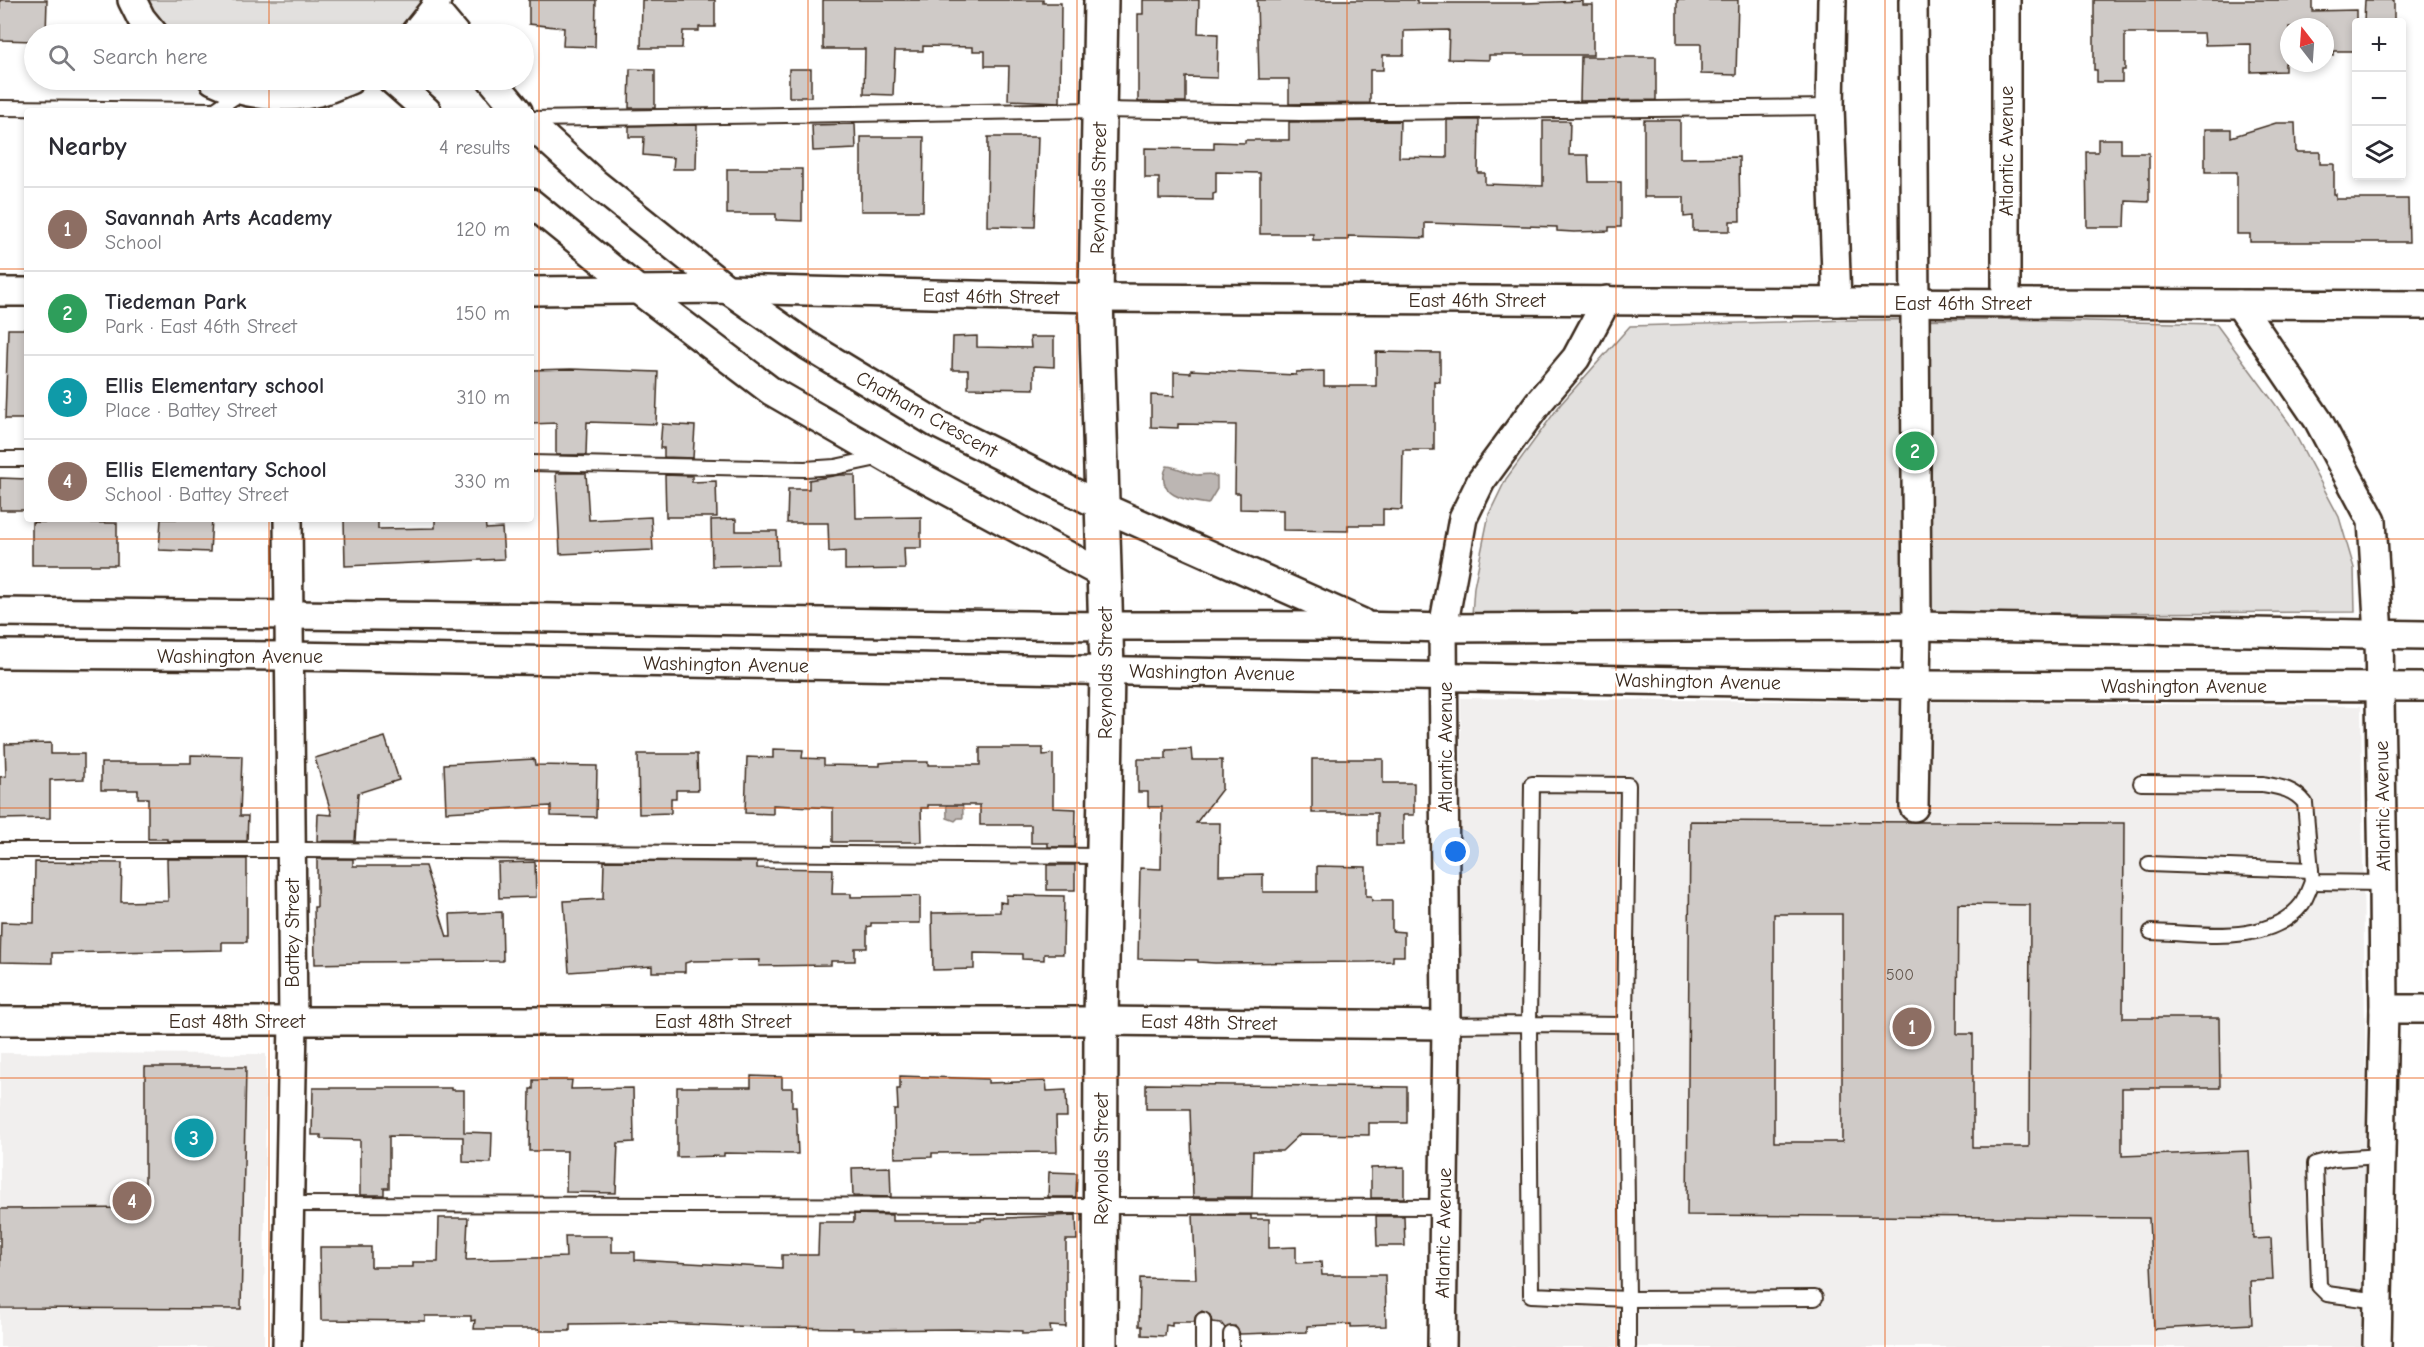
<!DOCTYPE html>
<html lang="en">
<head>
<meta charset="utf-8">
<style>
	:root { --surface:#fff; --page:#f7f7f7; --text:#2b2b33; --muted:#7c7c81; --line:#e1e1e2; --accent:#3b2a1e }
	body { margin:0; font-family:"Comic Neue",sans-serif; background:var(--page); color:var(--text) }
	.controls { position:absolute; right:18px; top:18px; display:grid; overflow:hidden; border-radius:6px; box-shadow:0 3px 9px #0003 }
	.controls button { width:54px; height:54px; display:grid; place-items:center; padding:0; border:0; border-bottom:2px solid var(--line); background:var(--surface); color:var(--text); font:30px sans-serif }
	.compass { position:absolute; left:2280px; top:18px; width:54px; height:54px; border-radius:50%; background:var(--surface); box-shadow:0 3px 9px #0003; rotate:343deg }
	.you { position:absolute; left:1456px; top:852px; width:21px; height:21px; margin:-15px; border:4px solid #fff; border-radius:50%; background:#1a73e8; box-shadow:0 0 0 9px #1a73e833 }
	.badge { display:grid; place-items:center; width:39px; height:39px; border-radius:50%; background:var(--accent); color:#fff; font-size:20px; font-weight:700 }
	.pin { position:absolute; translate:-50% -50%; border:3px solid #fff; box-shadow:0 2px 6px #0006 }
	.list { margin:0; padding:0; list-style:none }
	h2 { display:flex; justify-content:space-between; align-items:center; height:78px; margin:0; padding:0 24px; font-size:26px }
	h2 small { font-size:20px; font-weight:400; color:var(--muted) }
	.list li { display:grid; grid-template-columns:39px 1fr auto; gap:18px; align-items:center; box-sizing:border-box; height:84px; padding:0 24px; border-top:2px solid var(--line) }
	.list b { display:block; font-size:22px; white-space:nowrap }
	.list p { margin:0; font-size:20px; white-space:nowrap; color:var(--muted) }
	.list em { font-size:20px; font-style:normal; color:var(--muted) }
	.icon { flex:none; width:33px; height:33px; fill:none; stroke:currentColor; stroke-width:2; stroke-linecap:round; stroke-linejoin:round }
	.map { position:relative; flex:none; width:2424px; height:1347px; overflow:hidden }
	.search { position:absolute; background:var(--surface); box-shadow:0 3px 9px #0003; left:24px; top:24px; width:510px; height:66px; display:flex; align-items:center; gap:15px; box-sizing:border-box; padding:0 21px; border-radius:33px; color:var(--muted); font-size:22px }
	.panel { position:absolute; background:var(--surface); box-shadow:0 3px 9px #0003; left:24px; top:108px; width:510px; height:414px; border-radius:6px }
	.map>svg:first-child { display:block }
	.built { fill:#f1efee }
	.green { fill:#e2e0de; stroke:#8e857e; stroke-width:1.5 }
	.water { fill:#bcb6b3; stroke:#887e77; stroke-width:1.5 }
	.building { fill:#cfcac7; stroke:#3b2a1e; stroke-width:1.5; fill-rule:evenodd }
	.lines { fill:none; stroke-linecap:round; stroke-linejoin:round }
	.lane-casing { stroke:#3b2a1e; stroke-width:18 }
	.street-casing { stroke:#3b2a1e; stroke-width:32 }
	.secondary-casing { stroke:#3b2a1e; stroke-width:38 }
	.lane { stroke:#fff; stroke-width:14 }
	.street { stroke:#fff; stroke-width:27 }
	.secondary { stroke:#fff; stroke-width:33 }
	.grid { fill:none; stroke:#e8590c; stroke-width:1.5; stroke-opacity:0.55 }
	.labels { text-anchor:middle; stroke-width:4.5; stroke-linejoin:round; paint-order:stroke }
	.number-label { font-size:16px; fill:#605248 }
	.street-label { font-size:20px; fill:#3b2a1e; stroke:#fff }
</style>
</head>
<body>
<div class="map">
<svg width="2424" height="1347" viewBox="0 0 2424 1347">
	<rect width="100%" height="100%" fill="#fff"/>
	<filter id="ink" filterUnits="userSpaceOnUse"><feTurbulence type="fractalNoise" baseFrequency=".0167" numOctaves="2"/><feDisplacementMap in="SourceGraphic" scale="12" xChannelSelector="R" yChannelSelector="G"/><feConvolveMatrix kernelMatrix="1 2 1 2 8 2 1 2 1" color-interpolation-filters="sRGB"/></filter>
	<g filter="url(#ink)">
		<g class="built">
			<polygon points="1461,698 2361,706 2369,1347 1458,1347"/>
			<polygon points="0,1053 266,1054 264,1347 0,1347"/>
		</g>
		<g class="green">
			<polygon points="132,0 437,0 414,34 154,34"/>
			<polygon points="2002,319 2216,324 2289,423 2339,517 2354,568 2355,612 1472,615 1474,587 1489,514 1506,479 1560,405 1630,326 1849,320"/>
		</g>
		<g class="water">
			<path d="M 1167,466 C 1179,467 1188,474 1197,475 C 1205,475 1208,472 1217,477 L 1217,489 L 1208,504 C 1186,501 1153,495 1167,466 Z"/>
			<polygon points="962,778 963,818 958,818 955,821 947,818 946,779"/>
		</g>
		<g class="building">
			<polygon points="0,0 47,0 46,34 34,34 34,41 0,40"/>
			<polygon points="529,0 596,0 595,47 563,46 564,28 529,24"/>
			<polygon points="642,0 715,0 715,27 699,27 699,31 683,31 682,48 641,48"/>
			<polygon points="823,0 1043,0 1043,3 1061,3 1060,102 1008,100 1009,66 985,66 985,51 973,51 973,47 923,46 923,51 895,51 893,95 864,94 865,49 823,49"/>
			<polygon points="1143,0 1199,0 1198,33 1218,34 1217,78 1186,77 1186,102 1138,102 1138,14 1143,14"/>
			<polygon points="1257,0 1417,0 1417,3 1525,3 1583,1 1583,5 1593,5 1593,55 1489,55 1489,60 1448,59 1449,30 1404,31 1404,55 1383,55 1383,70 1370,70 1370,103 1289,104 1289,79 1259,79"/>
			<polygon points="1677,0 1738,0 1736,75 1701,74 1701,44 1677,44"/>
			<polygon points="2094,0 2312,0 2312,11 2356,10 2356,51 2333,51 2333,55 2325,55 2325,27 2289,27 2289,63 2296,63 2285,63 2285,71 2251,72 2251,44 2205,45 2204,33 2125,33 2125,70 2122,70 2122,82 2097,82 2097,70 2094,70"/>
			<polygon points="2365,0 2394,0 2394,22 2364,22"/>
			<polygon points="1581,57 1656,57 1656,100 1580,101"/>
			<polygon points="630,69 655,70 655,108 629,108"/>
			<rect x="789" y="69" width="22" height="28"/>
			<polygon points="1447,120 1479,120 1478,173 1485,173 1485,184 1543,186 1543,121 1570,121 1569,155 1588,155 1589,182 1621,182 1621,227 1609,227 1609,231 1574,232 1557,231 1557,227 1425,223 1425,238 1348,236 1348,240 1313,240 1313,234 1260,234 1260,173 1216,172 1216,193 1213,194 1213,200 1159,199 1159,178 1145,178 1145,148 1214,149 1214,142 1245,143 1245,140 1289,140 1289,122 1400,121 1399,157 1447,158"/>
			<polygon points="1644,120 1680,120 1680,158 1739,157 1740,221 1730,221 1730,231 1693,231 1693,216 1684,217 1684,197 1644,197"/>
			<polygon points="2276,123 2295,123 2296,152 2320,152 2320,164 2334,164 2334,194 2336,194 2336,199 2408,199 2409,242 2250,242 2250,234 2237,234 2237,172 2205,172 2205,129 2231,129 2231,137"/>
			<polygon points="855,124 856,149 813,151 812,125"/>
			<polygon points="697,125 696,169 673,169 674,158 643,155 644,137 629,137 629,126"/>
			<polygon points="861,137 924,137 923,211 861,211"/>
			<polygon points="988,137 1038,137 1035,227 987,226"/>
			<polygon points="2098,139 2121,139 2121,153 2149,153 2149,202 2126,201 2125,227 2087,227 2086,152 2098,152"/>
			<polygon points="727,169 802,169 802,221 776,220 776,214 727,214"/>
			<polygon points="8,329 27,329 27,419 5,419"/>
			<polygon points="977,336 977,347 1031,348 1030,337 1054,337 1054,367 1034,366 1034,389 968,388 968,370 952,370 953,337"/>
			<polygon points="1376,352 1440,353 1440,382 1434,381 1434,450 1403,450 1402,510 1383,509 1383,525 1348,525 1348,531 1283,530 1283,510 1240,509 1240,493 1235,493 1236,425 1178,424 1178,428 1151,427 1151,395 1174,396 1174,372 1191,373 1191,370 1296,375 1296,372 1324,371 1324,386 1376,386"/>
			<polygon points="571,369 658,372 656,424 587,422 586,455 556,455 556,423 531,424 531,370"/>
			<polygon points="662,424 695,426 693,458 664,457 664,448 660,448"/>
			<polygon points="556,473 586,473 589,520 651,517 653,550 560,554"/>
			<polygon points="665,475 692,476 692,482 716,481 717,517 666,517"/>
			<polygon points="839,475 855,475 856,518 921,517 921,548 904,548 905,569 845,570 845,551 829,552 828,523 787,523 788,489 809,489 809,480"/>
			<polygon points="0,478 27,479 27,510 0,510"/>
			<polygon points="161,519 212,519 210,552 159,550"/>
			<polygon points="344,519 378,519 378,529 435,528 435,519 485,519 486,529 502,528 504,559 345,566"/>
			<polygon points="736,519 736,531 777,531 778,565 712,566 711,520"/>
			<polygon points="32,522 117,523 117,565 32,565"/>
			<polygon points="385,737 399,780 358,793 355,841 317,841 318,814 332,815 315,758"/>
			<polygon points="51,743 51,754 84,754 84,779 50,780 50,818 0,819 0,777 6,776 5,744"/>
			<polygon points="980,748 1043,748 1043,755 1053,754 1053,808 1076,809 1075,847 1048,847 1048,843 1031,843 1031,825 980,825 980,805 928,805 928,808 921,808 922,842 833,842 833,808 773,805 773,814 745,813 747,757 773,758 773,749 803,750 802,758 824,759 824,765 880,766 880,763 892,762 928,762 928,765 980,765"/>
			<polygon points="1191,749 1192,760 1222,760 1222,789 1196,823 1220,823 1219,875 1263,874 1263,892 1317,892 1317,866 1366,867 1366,896 1371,896 1372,901 1392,901 1392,931 1404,932 1404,956 1393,956 1393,961 1368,962 1215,963 1198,962 1198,960 1138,959 1140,868 1161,869 1162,807 1148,807 1148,792 1138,792 1138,759 1166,759 1166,750"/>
			<polygon points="638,754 697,754 698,790 676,790 676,798 671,798 671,813 639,814"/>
			<polygon points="191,755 242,756 240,816 248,816 247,841 167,841 167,839 148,839 148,798 138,798 138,790 101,790 101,763 191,763"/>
			<polygon points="534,759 535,765 597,766 596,817 551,816 551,806 446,812 444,764"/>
			<polygon points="1312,759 1383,759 1383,783 1414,783 1414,815 1403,815 1403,845 1377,845 1377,813 1312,813"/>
			<path d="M 1690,821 L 2124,823 L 2123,1018 L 2219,1018 L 2220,1088 L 2122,1088 L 2122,1156 L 2249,1151 L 2253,1239 L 2271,1238 L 2273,1280 L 2250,1281 L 2252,1324 L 2154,1329 L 2149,1218 L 1687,1215 ZM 1958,904 L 2030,905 L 2029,1147 L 1973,1147 L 1973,1034 L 1957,1034 ZM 1774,914 L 1842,914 L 1842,1142 L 1774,1142 Z"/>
			<polygon points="167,859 247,859 247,942 222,942 222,950 52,953 52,963 0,962 1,922 34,923 35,862 122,863 121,902 168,901"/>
			<polygon points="317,859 353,859 353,866 425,866 447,937 451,937 450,914 502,912 503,961 359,962 359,963 315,964 314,907 317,907"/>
			<polygon points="604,861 757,862 757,868 833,869 832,894 851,894 851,897 920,896 920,923 871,923 871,926 867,927 867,948 855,948 855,961 831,961 831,965 759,966 760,960 692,961 685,963 685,972 652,972 652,966 569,972 564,901 603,899"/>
			<polygon points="535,862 536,897 499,898 498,863"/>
			<rect x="1047" y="865" width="28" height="25"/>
			<polygon points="1006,895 1064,896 1063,954 1044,954 1044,960 1022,959 1022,954 974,953 974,969 933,970 932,913 1000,912 1000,902 1006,903"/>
			<polygon points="145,1067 246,1067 241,1309 0,1308 0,1209 145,1208"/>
			<polygon points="751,1076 782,1077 782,1088 792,1088 792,1107 796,1107 798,1154 724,1153 724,1156 677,1157 677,1087 751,1087"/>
			<polygon points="900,1076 988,1079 988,1083 1046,1081 1047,1091 1066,1090 1067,1117 1056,1117 1057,1152 932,1153 932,1157 895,1158 894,1110 898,1110 897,1089 900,1089"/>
			<polygon points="533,1080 572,1080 571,1089 633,1088 634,1142 618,1143 616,1193 566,1192 567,1151 529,1151 530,1089 533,1089"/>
			<polygon points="1146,1084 1407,1087 1407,1123 1369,1123 1369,1135 1300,1134 1282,1151 1253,1151 1252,1197 1193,1197 1190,1109 1146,1109"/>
			<polygon points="313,1088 451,1088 451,1090 464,1090 464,1132 492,1133 491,1163 463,1162 463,1137 389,1136 389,1188 384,1188 384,1195 360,1195 360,1140 321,1139 321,1135 312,1135"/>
			<polygon points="890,1167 891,1197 853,1196 852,1168"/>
			<polygon points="1404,1167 1404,1198 1371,1198 1371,1168"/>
			<polygon points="1049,1172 1077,1173 1076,1197 1048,1197"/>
			<polygon points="854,1214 892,1215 892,1221 981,1221 981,1219 1076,1215 1077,1240 1066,1240 1066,1327 1050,1326 1051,1333 1022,1334 1022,1331 962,1329 853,1330 853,1328 759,1327 659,1323 570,1324 570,1331 540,1331 540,1329 474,1329 475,1320 471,1321 471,1316 425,1316 425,1321 321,1320 320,1247 371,1247 371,1267 413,1267 413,1262 438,1262 439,1218 468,1218 466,1260 566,1257 565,1236 612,1236 612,1252 635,1252 635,1260 782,1268 782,1255 818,1255 819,1222 854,1222"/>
			<polygon points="1193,1215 1251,1215 1251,1219 1269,1219 1269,1248 1296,1247 1296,1263 1321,1262 1322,1275 1385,1275 1386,1326 1351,1327 1351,1324 1307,1326 1307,1332 1240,1334 1235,1326 1225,1328 1221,1323 1212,1322 1210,1315 1202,1311 1196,1315 1194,1322 1172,1322 1172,1326 1166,1325 1165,1336 1142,1335 1142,1326 1139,1326 1140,1278 1196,1279"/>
			<polygon points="1376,1216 1404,1216 1405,1246 1377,1246"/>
		</g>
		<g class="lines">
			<defs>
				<g id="lane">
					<polyline points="0,108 215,110 243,91"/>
					<polyline points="531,119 1099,110 1301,113 1830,107"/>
					<polyline points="0,459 27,459"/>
					<polyline points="531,463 805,469 835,467 882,457"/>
					<path d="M 2141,783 L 2263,784 C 2280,787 2294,789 2305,803 L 2312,882 L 2383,883"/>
					<polyline points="0,850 307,850 1104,856"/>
					<polyline points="2149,864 2311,870"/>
					<path d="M 2151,932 C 2197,933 2269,947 2302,904 C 2306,898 2309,889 2312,882"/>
					<polyline points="1446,1025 1529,1024 1531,1295 1628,1299 1625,1025 1628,785 1532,784 1529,1024 1625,1025"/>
					<polyline points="289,1204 1444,1207"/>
					<polyline points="2378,1301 2327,1294 2319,1286 2315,1164 2334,1159 2381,1156"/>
					<polyline points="1203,1320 1203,1347"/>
					<polyline points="1231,1334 1231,1347"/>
					<polyline points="1628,1347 1628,1299 1815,1298"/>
				</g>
				<g id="street">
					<polyline points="132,0 141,18 154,34"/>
					<polyline points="1832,0 1830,107 1837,302"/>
					<polyline points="1913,0 1917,626 1914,807"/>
					<polyline points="434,9 455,34"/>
					<polyline points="414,34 434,9 437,0"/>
					<path d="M 213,80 C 242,94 282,100 314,93 C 326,91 339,84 350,80"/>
					<polyline points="392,80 427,111"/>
					<polyline points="492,80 518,111"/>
					<polyline points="531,125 595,183 727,289 807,345 937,424 1103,507 1361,622"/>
					<polyline points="531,203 638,290 771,391 903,467 1104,575"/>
					<polyline points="531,291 727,289 1096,298 2424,305"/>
					<polyline points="0,292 27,292"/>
					<polyline points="2006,303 2006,0"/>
					<polyline points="2239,304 2318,420 2372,521 2379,635 2383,883 2384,1009 2377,1347"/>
					<path d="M 0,612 C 343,614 687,620 1030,625 C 1168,628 1306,623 1443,628 L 1917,626 L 2424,635"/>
					<polyline points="0,654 289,656 1916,685 2424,687"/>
					<polyline points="2384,1009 2424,1009"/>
					<polyline points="0,1021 1101,1021 1446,1025"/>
					<polyline points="287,1347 293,1021 288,519"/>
					<polyline points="1442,1347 1446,1025 1443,628 1463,518 1481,481 1539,402 1576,358 1607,300"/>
				</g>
				<polyline id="secondary" points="1100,1347 1101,1021 1107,670 1096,298 1101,0"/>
			</defs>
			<use href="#lane" class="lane-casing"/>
			<use href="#street" class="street-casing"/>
			<use href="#secondary" class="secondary-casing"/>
			<use href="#lane" class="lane"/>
			<use href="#street" class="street"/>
			<use href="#secondary" class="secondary"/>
		</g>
	</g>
	<path class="grid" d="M 269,0 L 269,34M 539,0 L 539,1347M 808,0 L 808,1347M 1077,0 L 1077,1347M 1347,0 L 1347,1347M 1616,0 L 1616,1347M 1885,0 L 1885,1347M 2155,0 L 2155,1347M 269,80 L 269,111M 0,269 L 27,269M 531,269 L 2424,269M 269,519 L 269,1347M 0,539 L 2424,539M 0,808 L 2424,808M 0,1078 L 2424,1078"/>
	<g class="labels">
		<g class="number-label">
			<text x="1900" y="980">500</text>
		</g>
		<g class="street-label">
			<text transform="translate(2006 151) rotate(-90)" y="7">Atlantic Avenue</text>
			<text transform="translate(1098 188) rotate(-89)" y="7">Reynolds Street</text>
			<text transform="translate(991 296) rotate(1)" y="7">East 46th Street</text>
			<text x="1477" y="307">East 46th Street</text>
			<text x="1963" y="310">East 46th Street</text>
			<text transform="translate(927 414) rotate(29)" y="7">Chatham Crescent</text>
			<text x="240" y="663">Washington Avenue</text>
			<text transform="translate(726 664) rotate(1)" y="7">Washington Avenue</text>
			<text transform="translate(1212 672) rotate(1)" y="7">Washington Avenue</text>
			<text transform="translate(1105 673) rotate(-90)" y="7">Reynolds Street</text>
			<text transform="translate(1698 681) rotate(1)" y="7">Washington Avenue</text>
			<text x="2184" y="693">Washington Avenue</text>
			<text transform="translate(1445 747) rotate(-90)" y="7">Atlantic Avenue</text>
			<text transform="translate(2382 806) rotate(-91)" y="7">Atlantic Avenue</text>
			<text transform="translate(292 933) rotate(-90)" y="7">Battey Street</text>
			<text x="237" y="1028">East 48th Street</text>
			<text x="723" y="1028">East 48th Street</text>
			<text transform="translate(1209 1022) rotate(1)" y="7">East 48th Street</text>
			<text transform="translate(1101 1159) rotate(-90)" y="7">Reynolds Street</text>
			<text transform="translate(1443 1233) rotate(-89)" y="7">Atlantic Avenue</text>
		</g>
	</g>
</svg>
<div class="controls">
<button>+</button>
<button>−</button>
<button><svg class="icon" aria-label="layers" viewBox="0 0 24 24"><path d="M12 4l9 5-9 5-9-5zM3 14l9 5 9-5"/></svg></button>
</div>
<svg class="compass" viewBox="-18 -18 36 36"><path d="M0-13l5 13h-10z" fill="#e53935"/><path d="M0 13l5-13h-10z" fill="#7c7c81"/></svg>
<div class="you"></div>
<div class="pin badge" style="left:1912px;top:1027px;background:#8d6e63">1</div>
<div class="pin badge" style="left:1915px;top:451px;background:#2e9e5b">2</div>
<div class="pin badge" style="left:194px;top:1138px;background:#0f9aa8">3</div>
<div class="pin badge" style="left:132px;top:1201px;background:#8d6e63">4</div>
<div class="search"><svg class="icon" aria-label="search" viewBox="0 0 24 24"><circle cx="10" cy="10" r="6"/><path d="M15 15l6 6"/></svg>Search here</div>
<section class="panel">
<h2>Nearby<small>4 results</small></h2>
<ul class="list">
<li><span class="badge" style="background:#8d6e63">1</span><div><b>Savannah Arts Academy</b><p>School</p></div><em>120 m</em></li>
<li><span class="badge" style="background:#2e9e5b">2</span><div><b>Tiedeman Park</b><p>Park · East 46th Street</p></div><em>150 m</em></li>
<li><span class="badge" style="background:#0f9aa8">3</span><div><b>Ellis Elementary school</b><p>Place · Battey Street</p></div><em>310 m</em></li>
<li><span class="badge" style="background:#8d6e63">4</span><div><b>Ellis Elementary School</b><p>School · Battey Street</p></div><em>330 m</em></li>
</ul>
</section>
</div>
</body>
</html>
